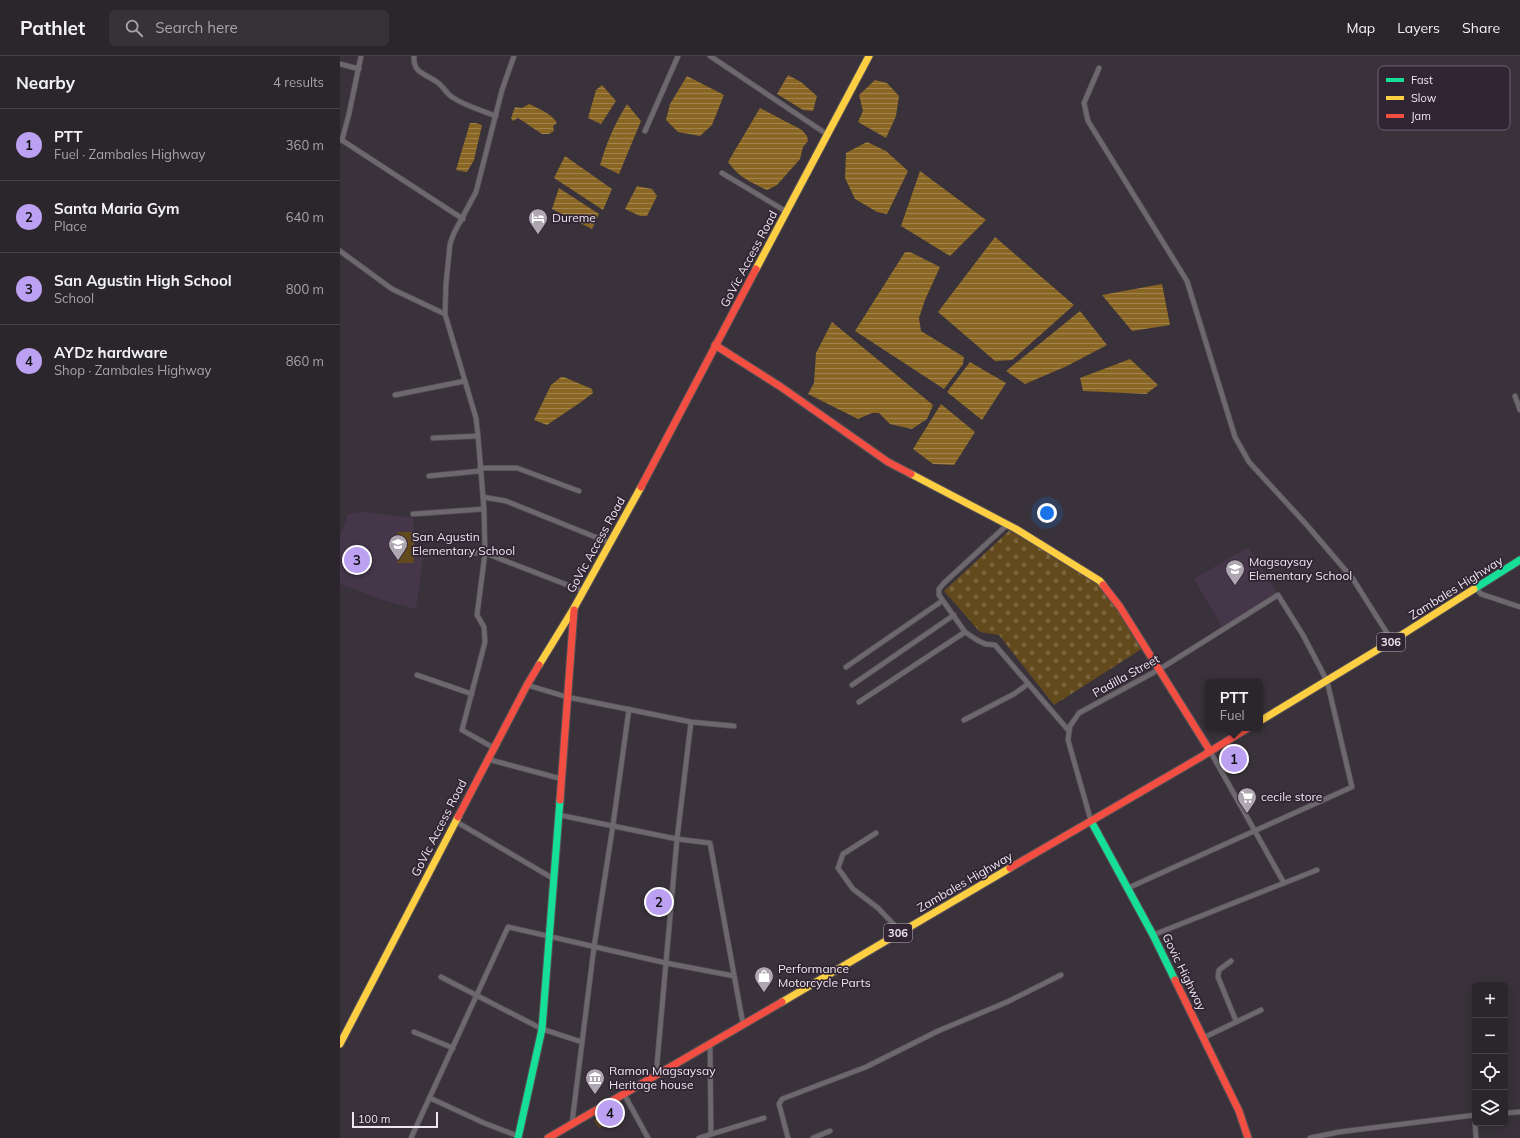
<!DOCTYPE html>
<html lang="en">
<head>
<meta charset="utf-8">
<style>
	:root { --surface:#2b262c; --page:#373238; --text:#f1f3f6; --muted:#a6a5a9; --line:#474348; --accent:#bca0f2 }
	body { margin:0; font-family:Mulish,sans-serif; background:var(--page); color:var(--text) }
	.controls { position:absolute; right:12px; bottom:12px; display:grid; overflow:hidden; border-radius:6px; box-shadow:0 2px 10px #0003 }
	.controls button { width:36px; height:36px; display:grid; place-items:center; padding:0; border:0; border-bottom:1px solid var(--line); background:var(--surface); color:var(--text); font:20px sans-serif }
	.scale { position:absolute; left:12px; bottom:10px; width:86px; box-sizing:border-box; padding-left:4px; border:2px solid #ede5ef; border-top:0; font-size:11px; line-height:14px; white-space:nowrap; color:#ede5ef; -webkit-text-stroke:3px #312534; paint-order:stroke }
	.you { position:absolute; left:707px; top:457px; width:14px; height:14px; margin:-10px; border:3px solid #fff; border-radius:50%; background:#1a73e8; box-shadow:0 0 0 6px #1a73e833 }
	.badge { display:grid; place-items:center; width:26px; height:26px; border-radius:50%; background:var(--accent); color:#111; font-size:13px; font-weight:700 }
	.pin { position:absolute; translate:-50% -50%; border:2px solid #fff; box-shadow:0 1px 4px #0006 }
	.popup { position:absolute; left:865px; top:623px; width:58px; height:52px; box-sizing:border-box; display:grid; place-content:center; border-radius:6px; background:var(--surface); filter:drop-shadow(0 1px 3px #0005); font-size:13px; white-space:nowrap; color:var(--muted) }
	.popup b { font-size:15px; color:var(--text) }
	.popup::after { content:''; position:absolute; left:50%; top:100%; margin-left:-8px; border:8px solid transparent; border-top-color:var(--surface) }
	.list { margin:0; padding:0; list-style:none }
	h2 { display:flex; justify-content:space-between; align-items:center; height:52px; margin:0; padding:0 16px; font-size:17px }
	h2 small { font-size:13px; font-weight:400; color:var(--muted) }
	.list li { display:grid; grid-template-columns:26px 1fr auto; gap:12px; align-items:center; box-sizing:border-box; height:72px; padding:0 16px; border-top:1px solid var(--line) }
	.list b { display:block; font-size:15px; white-space:nowrap }
	.list p { margin:0; font-size:13px; white-space:nowrap; color:var(--muted) }
	.list em { font-size:13px; font-style:normal; color:var(--muted) }
	.icon { flex:none; width:22px; height:22px; fill:none; stroke:currentColor; stroke-width:2; stroke-linecap:round; stroke-linejoin:round }
	.map { position:relative; flex:none; width:1180px; height:1082px; overflow:hidden }
	header { display:flex; align-items:center; gap:24px; box-sizing:border-box; height:56px; padding:0 20px; background:var(--surface); border-bottom:1px solid var(--line) }
	header strong { font-size:19px }
	nav { display:flex; gap:22px; margin-inline-start:auto; font-size:14px }
	.search { width:280px; height:36px; background:var(--page); display:flex; align-items:center; gap:10px; box-sizing:border-box; padding:0 14px; border-radius:6px; color:var(--muted); font-size:15px }
	main { display:flex }
	aside { flex:1; background:var(--surface) }
	.map>svg:first-child { display:block }
	.built { fill:#45364a }
	.green { fill:#634a1d }
	.cemetery { fill:url(#cemetery-stones) }
	.water { fill:url(#water-rules) }
	.lines { fill:none; stroke-linecap:round; stroke-linejoin:round }
	.street-casing { stroke:#565057; stroke-width:6 }
	.fast-casing { stroke:#565057; stroke-width:9 }
	.slow-casing { stroke:#565057; stroke-width:9 }
	.jam-casing { stroke:#565057; stroke-width:9 }
	.street { stroke:#6d686e; stroke-width:4.5 }
	.fast { stroke:#16e098; stroke-width:7 }
	.slow { stroke:#ffcf43; stroke-width:7 }
	.jam { stroke:#f24e42; stroke-width:7 }
	.labels { text-anchor:middle; stroke-width:3.5; stroke-linejoin:round; paint-order:stroke }
	.shield { fill:#312534; stroke:#b5abb7; stroke-width:1 }
	.shield-label { font-size:11px; font-weight:bold; fill:#ede5ef }
	.poi-label { font-size:12px; fill:#ede5ef; stroke:#312534; text-anchor:start }
	.street-label { font-size:12px; fill:#ede5ef; stroke:#312534 }
	.key { fill:#312534; stroke:#695f6c; stroke-width:1 }
	.key-label { font-size:11px; fill:#ede5ef }
</style>
</head>
<body>
<header>
<strong>Pathlet</strong>
<div class="search"><svg class="icon" aria-label="search" viewBox="0 0 24 24"><circle cx="10" cy="10" r="6"/><path d="M15 15l6 6"/></svg>Search here</div>
<nav><a>Map</a><a>Layers</a><a>Share</a></nav>
</header>
<main>
<aside>
<h2>Nearby<small>4 results</small></h2>
<ul class="list">
<li><span class="badge">1</span><div><b>PTT</b><p>Fuel · Zambales Highway</p></div><em>360 m</em></li>
<li><span class="badge">2</span><div><b>Santa Maria Gym</b><p>Place</p></div><em>640 m</em></li>
<li><span class="badge">3</span><div><b>San Agustin High School</b><p>School</p></div><em>800 m</em></li>
<li><span class="badge">4</span><div><b>AYDz hardware</b><p>Shop · Zambales Highway</p></div><em>860 m</em></li>
</ul>
</aside>
<div class="map">
<svg width="1180" height="1082" viewBox="0 0 1180 1082">
	<defs>
		<pattern id="cemetery-stones" width="16" height="16" patternUnits="userSpaceOnUse"><rect width="16" height="16" fill="#634a1d"/><path d="M2 7V4a2 2 0 0 1 4 0v3zM10 15v-3a2 2 0 0 1 4 0v3z" fill="#7a643e"/></pattern>
		<pattern id="water-rules" width="6" height="5" patternUnits="userSpaceOnUse"><rect width="6" height="5" fill="#896624"/><path d="M0 2.5h6" fill="none" stroke="#a0834f"/></pattern>
	</defs>
	<rect width="100%" height="100%" fill="#39323a"/>
	<g class="built">
		<polygon points="25,456 73,462 75,489 83,501 76,553 46,545 0,528 0,480 8,458"/>
		<polygon points="908,491 937,537 882,571 854,523"/>
	</g>
	<g class="green">
		<rect x="57" y="476" width="17" height="31"/>
		<polygon points="274,1052 279,1061 259,1072 254,1064"/>
	</g>
	<polygon class="cemetery" points="670,474 761,528 803,592 714,649 659,579 640,576 604,535"/>
	<g class="water">
		<polygon points="448,19 461,26 477,40 473,55 463,54 437,38"/>
		<polygon points="347,20 384,39 372,69 360,80 338,76 326,64 330,48"/>
		<polygon points="535,24 547,27 559,40 556,60 546,82 518,66 523,55 519,39"/>
		<polygon points="262,29 276,45 261,68 248,62 256,34"/>
		<path d="M 189,48 C 198,52 212,58 217,67 L 213,70 L 214,75 L 209,78 L 202,78 L 178,62 L 173,65 L 171,62 L 175,51 L 182,52 Z"/>
		<path d="M 287,48 L 301,65 L 279,118 L 260,109 C 266,88 275,67 287,48 Z"/>
		<path d="M 420,52 L 462,74 L 467,80 L 468,85 L 463,91 L 460,103 L 437,129 L 427,134 C 410,126 400,122 388,106 Z"/>
		<polygon points="130,67 136,67 142,69 134,104 127,116 116,114"/>
		<polygon points="527,86 546,95 568,115 547,158 537,156 515,143 505,122 506,97"/>
		<polygon points="225,100 272,133 263,154 214,122"/>
		<polygon points="580,115 646,164 610,200 561,170"/>
		<polygon points="297,130 312,133 317,140 307,160 300,160 285,153"/>
		<polygon points="219,132 259,158 252,173 212,153"/>
		<polygon points="655,181 734,249 672,304 655,305 598,256"/>
		<polygon points="565,196 570,196 600,211 585,244 579,262 581,275 624,301 623,308 604,333 515,275"/>
		<polygon points="822,228 830,269 792,275 762,239"/>
		<polygon points="740,255 767,289 727,310 685,328 666,315"/>
		<polygon points="492,266 593,349 587,363 572,373 550,368 539,357 532,357 518,363 468,338 474,327 476,297"/>
		<polygon points="790,303 818,329 806,338 743,335 740,322"/>
		<polygon points="630,306 666,327 642,364 607,336"/>
		<polygon points="221,321 224,321 252,333 253,337 241,346 207,369 194,364 211,329"/>
		<polygon points="601,348 635,376 614,409 593,408 573,393"/>
	</g>
	<g class="lines">
		<defs>
			<g id="street">
				<path d="M 74,0 C 73,17 84,17 97,26 C 103,30 106,37 112,41 C 125,50 141,54 156,60"/>
				<polyline points="370,0 488,79"/>
				<polyline points="0,8 19,13"/>
				<polyline points="759,12 744,47 748,65 847,225 895,381 909,406 965,467 1013,523 1052,585"/>
				<polyline points="305,75 338,0"/>
				<polyline points="0,83 123,163"/>
				<polyline points="2,84 9,58 21,0"/>
				<polyline points="382,117 447,156"/>
				<polyline points="0,195 52,233 105,258"/>
				<polyline points="55,339 125,325"/>
				<polyline points="1175,340 1180,354"/>
				<polyline points="93,382 138,380"/>
				<polyline points="140,412 177,412 239,435"/>
				<polyline points="89,420 140,415"/>
				<polyline points="143,441 166,445 270,487"/>
				<polyline points="73,458 144,453"/>
				<polyline points="668,468 604,527 599,533 599,539 625,576 637,584 645,588 655,589 729,675"/>
				<polyline points="83,497 145,497 243,535"/>
				<polyline points="1136,532 1141,538 1180,551"/>
				<polyline points="506,611 602,545"/>
				<polyline points="77,619 132,638"/>
				<polyline points="187,629 227,641 351,666 394,670"/>
				<polyline points="512,629 614,559"/>
				<polyline points="519,646 625,576"/>
				<polyline points="624,664 674,638 688,628"/>
				<polyline points="154,692 122,674 145,586 144,571 137,559 145,497 144,453 138,380 136,362 105,258 106,228 110,188 114,177 136,136 162,34 174,0"/>
				<polyline points="870,695 944,827"/>
				<polyline points="147,703 222,723"/>
				<polyline points="219,759 337,783 370,787 403,968"/>
				<polyline points="115,765 214,823"/>
				<polyline points="751,765 728,684 730,670 739,657 820,613 938,539 963,579 987,625 1012,731 788,832"/>
				<polyline points="536,777 503,798 498,812 513,833 538,852 561,876"/>
				<polyline points="813,879 977,814"/>
				<polyline points="891,905 879,914 878,921 896,965"/>
				<polyline points="101,921 202,973 242,986"/>
				<polyline points="74,976 113,992"/>
				<polyline points="863,982 921,954"/>
				<polyline points="370,987 371,1078"/>
				<polyline points="316,1019 337,783 351,666"/>
				<polyline points="284,1038 308,1082"/>
				<polyline points="90,1042 144,1067 178,1080"/>
				<polyline points="1165,1057 1180,1056"/>
				<polyline points="232,1067 254,891 273,769 289,653"/>
				<polyline points="1135,1067 1136,1082"/>
				<polyline points="71,1082 168,871 326,907 394,920"/>
				<polyline points="359,1082 424,1062"/>
				<polyline points="448,1082 439,1048 442,1043 526,1011 598,975 667,946 721,919"/>
				<polyline points="473,1082 490,1075"/>
				<polyline points="970,1082 999,1076 1135,1059"/>
			</g>
			<g id="fast">
				<polyline points="1134,533 1180,504"/>
				<polyline points="751,765 813,879 835,924"/>
				<polyline points="178,1082 202,973 220,744"/>
			</g>
			<g id="slow">
				<polyline points="416,213 529,0"/>
				<polyline points="571,418 676,473 760,525 763,529"/>
				<polyline points="199,609 234,552 301,431"/>
				<polyline points="920,665 1052,585 1134,533"/>
				<polyline points="442,946 670,812"/>
				<polyline points="0,988 118,761"/>
			</g>
			<g id="jam">
				<polyline points="375,289 441,331 548,406 571,418"/>
				<polyline points="301,431 416,213"/>
				<polyline points="763,529 780,551 870,695"/>
				<polyline points="220,744 234,554"/>
				<polyline points="118,761 187,629 199,609"/>
				<polyline points="670,812 861,701 908,672"/>
				<polyline points="835,924 899,1055 908,1082"/>
				<polyline points="208,1082 442,946"/>
			</g>
		</defs>
		<use href="#street" class="street-casing"/>
		<use href="#fast" class="fast-casing"/>
		<use href="#slow" class="slow-casing"/>
		<use href="#jam" class="jam-casing"/>
		<use href="#street" class="street"/>
		<use href="#fast" class="fast"/>
		<use href="#slow" class="slow"/>
		<use href="#jam" class="jam"/>
	</g>
	<defs>
		<symbol id="hotel-pin" viewBox="-11 -11 22 30"><path d="M0 17L-7.5 6A9.5 9.5 0 1 1 7.5 6Z" fill="#aea6b0" stroke="#312534"/><path d="M-6-4.5h1.5V1H6V5H4.5V3h-9V5H-6ZM-4 0a1.8 1.8 0 1 1 3.6 0ZM.5 0V-2.5h3Q6-2.5 6 0Z" fill="#fff"/></symbol>
		<symbol id="school-pin" viewBox="-11 -11 22 30"><path d="M0 17L-7.5 6A9.5 9.5 0 1 1 7.5 6Z" fill="#aea6b0" stroke="#312534"/><path d="M0-5L7-2L0 1L-7-2ZM-4 1L0 2.5L4 1V4Q0 6-4 4Z" fill="#fff"/></symbol>
		<symbol id="supermarket-pin" viewBox="-11 -11 22 30"><path d="M0 17L-7.5 6A9.5 9.5 0 1 1 7.5 6Z" fill="#aea6b0" stroke="#312534"/><path d="M-6-5.5h2.5l.6 2H6L4.5 2H-2.5L-4.4-4H-6ZM-1.5 3.2a1.3 1.3 0 1 0 .1 0ZM3 3.2a1.3 1.3 0 1 0 .1 0Z" fill="#fff"/></symbol>
		<symbol id="shop-pin" viewBox="-11 -11 22 30"><path d="M0 17L-7.5 6A9.5 9.5 0 1 1 7.5 6Z" fill="#aea6b0" stroke="#312534"/><path d="M-5-2.5h2.3a2.7 3.5 0 0 1 5.4 0H5L5.5 6h-11ZM-1.5-2.5h3a1.5 2.3 0 0 0-3 0Z" fill="#fff"/></symbol>
		<symbol id="museum-pin" viewBox="-11 -11 22 30"><path d="M0 17L-7.5 6A9.5 9.5 0 1 1 7.5 6Z" fill="#aea6b0" stroke="#312534"/><path d="M0-6L6-3V-2H-6V-3ZM-5-1h2V3h-2ZM-1-1h2V3h-2ZM3-1h2V3H3ZM-6 4H6V6H-6Z" fill="#fff"/></symbol>
	</defs>
	<g fill-rule="evenodd">
		<use href="#hotel-pin" x="187" y="151" width="22" height="30"/>
		<use href="#school-pin" x="47" y="477" width="22" height="30"/>
		<use href="#school-pin" x="884" y="502" width="22" height="30"/>
		<use href="#supermarket-pin" x="896" y="730" width="22" height="30"/>
		<use href="#shop-pin" x="413" y="909" width="22" height="30"/>
		<use href="#museum-pin" x="244" y="1011" width="22" height="30"/>
	</g>
	<g class="labels">
		<g class="shield">
			<rect x="1037" y="577" width="28" height="18" rx="3"/>
			<rect x="544" y="868" width="28" height="18" rx="3"/>
		</g>
		<g class="shield-label">
			<text x="1051" y="590">306</text>
			<text x="558" y="881">306</text>
		</g>
		<g class="poi-label">
			<text x="212" y="166">Dureme</text>
			<text x="72" y="485">San Agustin<tspan x="72" dy="14">Elementary School</tspan></text>
			<text x="909" y="510">Magsaysay<tspan x="909" dy="14">Elementary School</tspan></text>
			<text x="921" y="745">cecile store</text>
			<text x="438" y="917">Performance<tspan x="438" dy="14">Motorcycle Parts</tspan></text>
			<text x="269" y="1019">Ramon Magsaysay<tspan x="269" dy="14">Heritage house</tspan></text>
		</g>
		<g class="street-label">
			<text transform="translate(409 203) rotate(-62)" y="4">GoVic Access Road</text>
			<text transform="translate(256 489) rotate(-61)" y="4">GoVic Access Road</text>
			<text transform="translate(1116 532) rotate(-32)" y="4">Zambales Highway</text>
			<text transform="translate(786 620) rotate(-29)" y="4">Padilla Street</text>
			<text transform="translate(99 772) rotate(-63)" y="4">GoVic Access Road</text>
			<text transform="translate(625 826) rotate(-30)" y="4">Zambales Highway</text>
			<text transform="translate(844 916) rotate(64)" y="4">Govic Highway</text>
		</g>
	</g>
	<rect x="1038" y="10" width="132" height="64" rx="6" class="key"/>
	<rect x="1046" y="22" width="18" height="4" fill="#16e098"/>
	<rect x="1046" y="40" width="18" height="4" fill="#ffcf43"/>
	<rect x="1046" y="58" width="18" height="4" fill="#f24e42"/>
	<g class="key-label">
		<text x="1071" y="28">Fast</text>
		<text x="1071" y="46">Slow</text>
		<text x="1071" y="64">Jam</text>
	</g>
</svg>
<div class="controls">
<button>+</button>
<button>−</button>
<button><svg class="icon" aria-label="locate" viewBox="0 0 24 24"><circle cx="12" cy="12" r="6"/><path d="M12 2v4M12 18v4M2 12h4M18 12h4"/></svg></button>
<button><svg class="icon" aria-label="layers" viewBox="0 0 24 24"><path d="M12 4l9 5-9 5-9-5zM3 14l9 5 9-5"/></svg></button>
</div>
<div class="scale">100 m</div>
<div class="you"></div>
<div class="pin badge" style="left:894px;top:703px">1</div>
<div class="popup"><b>PTT</b>Fuel</div>
<div class="pin badge" style="left:319px;top:846px">2</div>
<div class="pin badge" style="left:17px;top:504px">3</div>
<div class="pin badge" style="left:270px;top:1057px">4</div>
</div>
</main>
</body>
</html>
